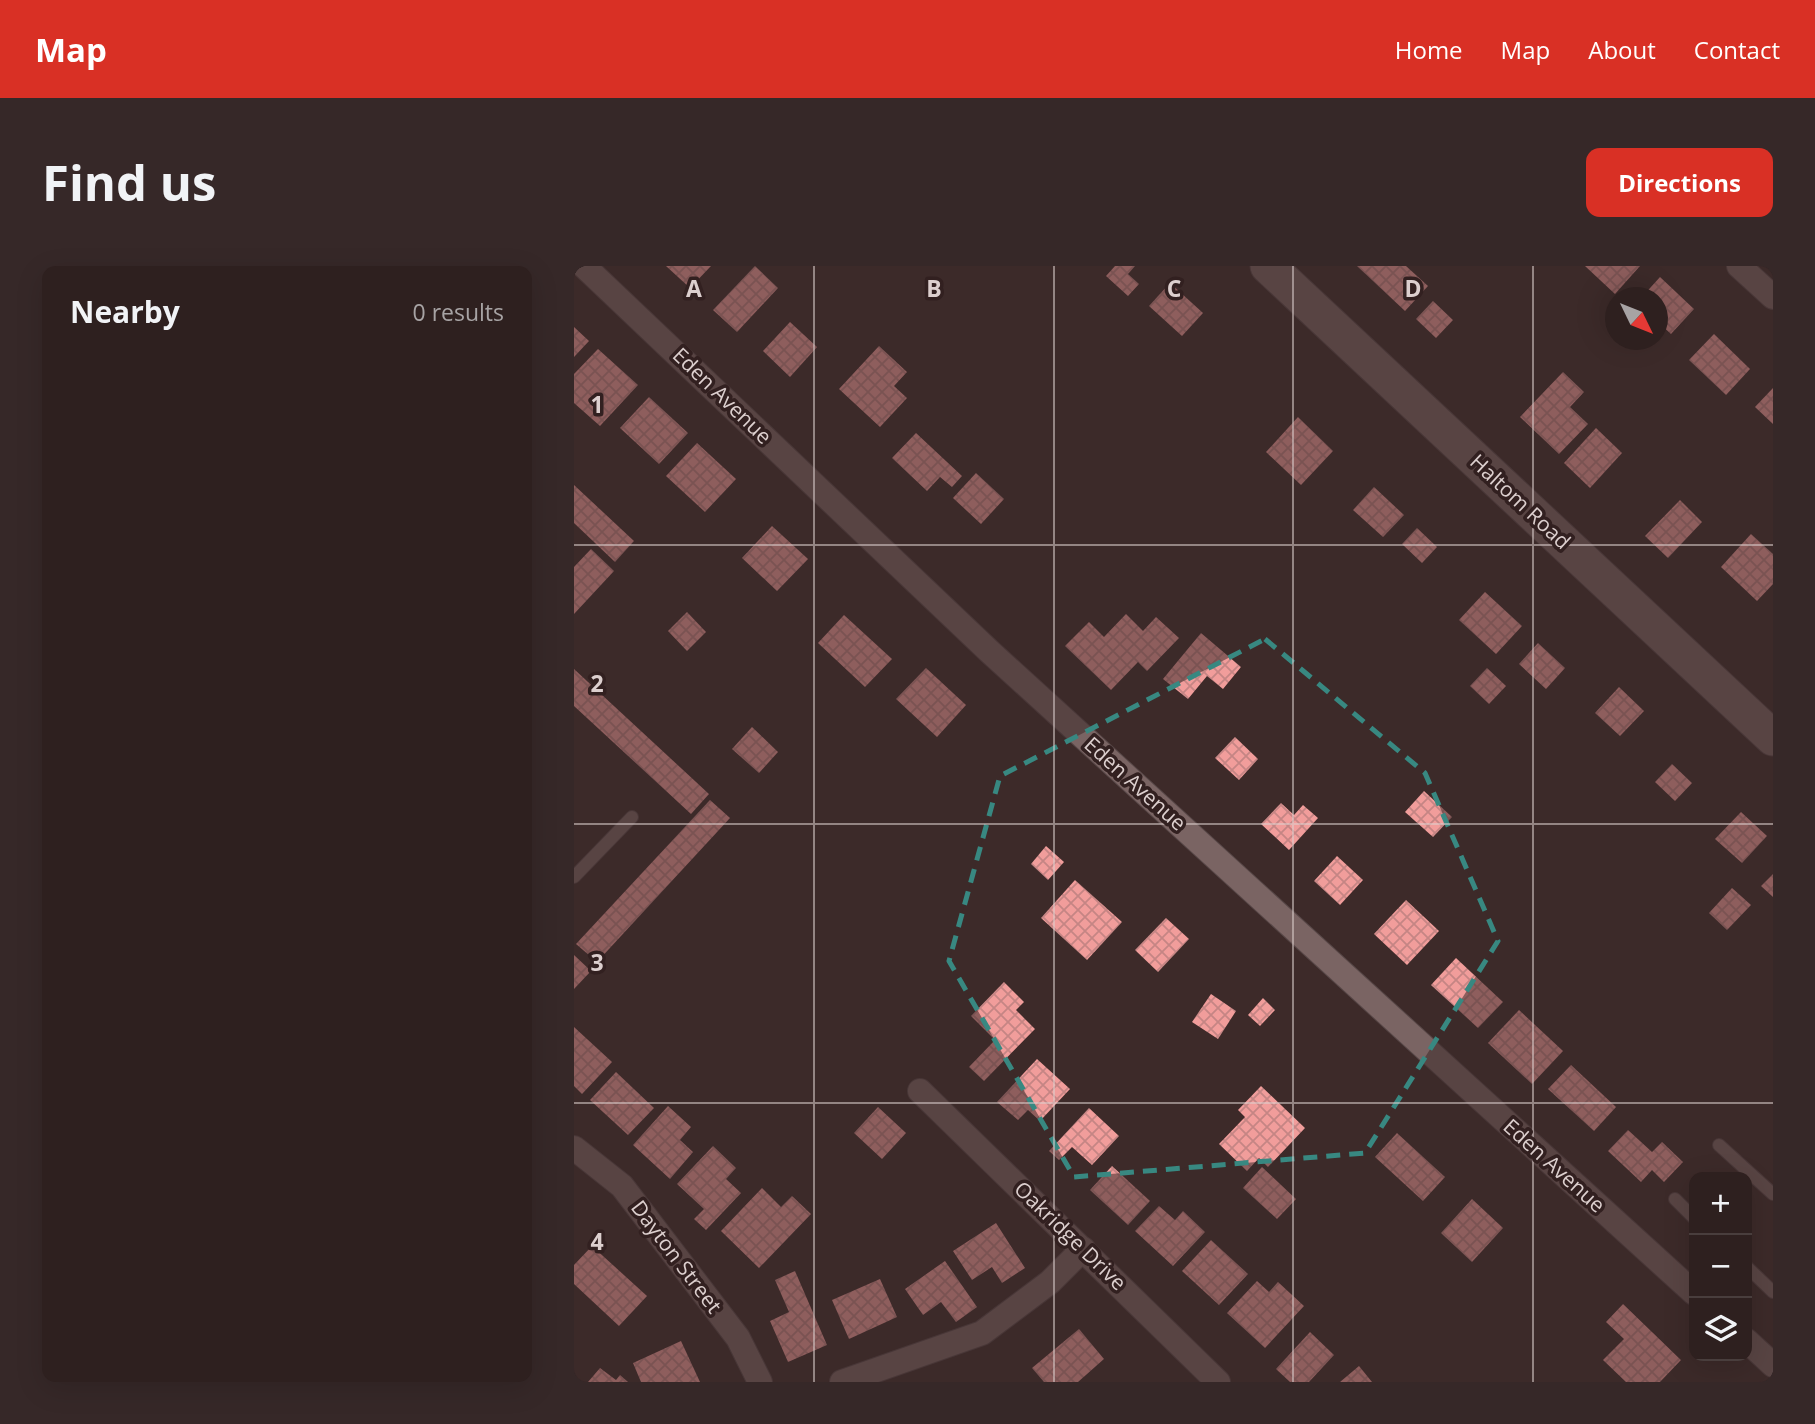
<!DOCTYPE html>
<html lang="en">
<head>
<meta charset="utf-8">
<style>
	:root { --surface:#2e201f; --page:#362828; --text:#f1f3f6; --muted:#a7a3a4; --line:#493e3d; --accent:#d93025 }
	body { margin:0; font-family:"Open Sans",sans-serif; background:var(--page); color:var(--text) }
	.controls { position:absolute; right:21px; bottom:21px; display:grid; overflow:hidden; border-radius:14px; box-shadow:0 7px 28px #0002 }
	.controls button { width:63px; height:63px; display:grid; place-items:center; padding:0; border:0; border-bottom:2px solid var(--line); background:var(--surface); color:var(--text); font:35px sans-serif }
	.compass { position:absolute; left:1031px; top:21px; width:63px; height:63px; border-radius:50%; background:var(--surface); box-shadow:0 7px 28px #0002; rotate:133deg }
	.list { margin:0; padding:0; list-style:none }
	h2 { display:flex; justify-content:space-between; align-items:center; height:91px; margin:0; padding:0 28px; font-size:30px }
	h2 small { font-size:23px; font-weight:400; color:var(--muted) }
	.icon { flex:none; width:38px; height:38px; fill:none; stroke:currentColor; stroke-width:2; stroke-linecap:round; stroke-linejoin:round }
	.map { position:relative; flex:none; width:1199px; height:1116px; overflow:hidden; border-radius:14px }
	header { display:flex; align-items:center; gap:42px; box-sizing:border-box; height:98px; padding:0 35px; background:var(--accent); color:#fff }
	header strong { font-size:33px }
	nav { display:flex; gap:38px; margin-inline-start:auto; font-size:24px }
	.intro { display:flex; align-items:center; justify-content:space-between; box-sizing:border-box; height:168px; padding:0 42px }
	h1 { margin:0; font-size:49px }
	.button { padding:18px 32px; border-radius:14px; background:var(--accent); color:#fff; font-size:24px; font-weight:700 }
	main { display:flex; gap:42px; padding:0 42px }
	aside { flex:1; background:var(--surface); border-radius:14px; box-shadow:0 7px 28px #0002 }
	.map>svg:first-child { display:block }
	.building { fill:url(#building-cross-hatch) }
	.lines { fill:none; stroke-linecap:round; stroke-linejoin:round }
	.service-casing { stroke:#574747; stroke-width:14 }
	.minor-casing { stroke:#574747; stroke-width:26 }
	.secondary-casing { stroke:#574747; stroke-width:37 }
	.service { stroke:#7a6463; stroke-width:12 }
	.minor { stroke:#7a6463; stroke-width:24 }
	.secondary { stroke:#7a6463; stroke-width:35 }
	.marked { fill:none; stroke:#388881; stroke-width:5; stroke-dasharray:14 9; stroke-linejoin:round }
	.grid { fill:none; stroke:#dccfce; stroke-width:2; stroke-opacity:0.55 }
	.labels { text-anchor:middle; stroke-width:7; stroke-linejoin:round; paint-order:stroke }
	.street-label { font-size:21px; fill:#dccfce; stroke:#322020 }
	.grid-label { font-size:23px; text-anchor:middle; font-weight:bold; fill:#dccfce; stroke:#322020; stroke-width:7; stroke-linejoin:round; paint-order:stroke }
</style>
</head>
<body>
<header>
<strong>Map</strong>
<nav><a>Home</a><a>Map</a><a>About</a><a>Contact</a></nav>
</header>
<div class="intro"><h1>Find us</h1><a class="button">Directions</a></div>
<main>
<aside>
<h2>Nearby<small>0 results</small></h2>
<ul class="list">
</ul>
</aside>
<div class="map">
<svg width="1199" height="1116" viewBox="0 0 1199 1116">
	<defs>
		<pattern id="building-cross-hatch" width="8" height="8" patternUnits="userSpaceOnUse" patternTransform="scale(1.75)"><rect width="8" height="8" fill="#f19d9b"/><path d="M0 0l8 8M0 8l8-8" fill="none" stroke="#c58584"/></pattern>
	</defs>
	<rect width="100%" height="100%" fill="#3d2a29"/>
	<g class="building">
		<polygon points="92,0 137,0 116,22"/>
		<polygon points="181,0 204,22 163,66 139,44"/>
		<polygon points="541,0 561,0 554,8 565,18 554,30 532,10"/>
		<polygon points="783,0 832,0 854,20 831,45"/>
		<polygon points="1011,0 1066,0 1041,28"/>
		<polygon points="1086,11 1120,43 1097,68 1084,56 1084,32 1067,32"/>
		<polygon points="596,17 629,47 608,70 575,40"/>
		<polygon points="859,35 879,54 862,72 842,53"/>
		<polygon points="216,56 243,81 216,111 189,85"/>
		<polygon points="0,61 15,75 0,91"/>
		<polygon points="1140,68 1176,103 1152,129 1115,94"/>
		<polygon points="305,80 333,106 320,120 333,132 306,161 265,123"/>
		<polygon points="24,83 64,119 26,160 0,137 0,108"/>
		<polygon points="989,106 1010,126 996,141 1014,158 985,188 946,151"/>
		<polygon points="1199,122 1199,158 1181,141"/>
		<polygon points="75,131 114,167 85,198 46,162"/>
		<polygon points="724,151 759,185 727,219 692,186"/>
		<polygon points="1022,162 1048,187 1016,222 990,197"/>
		<polygon points="342,167 388,210 378,221 366,211 353,225 318,192"/>
		<polygon points="123,177 162,213 131,246 92,210"/>
		<polygon points="402,207 430,233 407,258 379,232"/>
		<polygon points="0,219 60,275 41,296 0,257"/>
		<polygon points="800,221 830,249 809,271 779,244"/>
		<polygon points="1106,234 1128,256 1094,292 1071,270"/>
		<polygon points="198,260 234,293 203,325 168,292"/>
		<polygon points="843,262 863,281 848,297 828,278"/>
		<polygon points="1177,268 1199,288 1199,318 1183,335 1147,301"/>
		<polygon points="17,283 40,305 0,348 0,301"/>
		<polygon points="911,326 948,360 922,388 885,354"/>
		<polygon points="113,346 132,366 113,385 94,365"/>
		<polygon points="552,348 569,365 582,351 605,372 573,405 564,396 537,424 491,380 515,356 530,371"/>
		<polygon points="270,349 318,393 291,421 244,377"/>
		<polygon points="627,367 667,401 649,423 633,410 614,433 589,413"/>
		<polygon points="964,377 991,402 972,423 945,398"/>
		<polygon points="352,402 392,439 363,471 322,433"/>
		<polygon points="913,402 932,420 915,438 896,420"/>
		<polygon points="0,403 135,528 117,548 0,440"/>
		<polygon points="1045,421 1070,445 1046,470 1021,447"/>
		<polygon points="178,461 204,486 185,507 158,483"/>
		<polygon points="661,471 684,493 665,514 641,492"/>
		<polygon points="1098,498 1118,517 1101,535 1081,516"/>
		<polygon points="850,525 878,551 859,571 831,546"/>
		<polygon points="136,534 156,552 23,696 2,678"/>
		<polygon points="707,537 720,549 729,539 744,552 715,584 687,558"/>
		<polygon points="1167,546 1193,570 1168,597 1141,573"/>
		<polygon points="472,580 490,596 474,614 457,598"/>
		<polygon points="763,590 789,614 766,639 740,615"/>
		<polygon points="1199,608 1199,631 1187,620"/>
		<polygon points="501,614 548,656 513,694 467,652"/>
		<polygon points="1158,622 1177,639 1153,664 1135,647"/>
		<polygon points="832,634 865,665 833,699 800,668"/>
		<polygon points="592,652 615,673 584,706 561,684"/>
		<polygon points="0,689 17,705 0,723"/>
		<polygon points="882,692 929,736 904,762 857,719"/>
		<polygon points="430,716 450,736 442,744 461,763 410,815 395,801 421,774 397,750"/>
		<polygon points="637,728 662,745 644,773 618,756"/>
		<polygon points="689,732 701,744 686,760 674,749"/>
		<polygon points="945,744 989,785 958,818 914,777"/>
		<polygon points="0,761 38,796 8,828 0,820"/>
		<polygon points="463,793 496,823 466,855 454,844 444,854 423,836"/>
		<polygon points="997,799 1042,841 1020,865 974,823"/>
		<polygon points="42,806 80,842 54,869 16,834"/>
		<polygon points="687,820 731,862 694,901 685,892 673,905 645,878 671,851 664,844"/>
		<polygon points="94,840 117,861 106,874 119,886 96,913 59,879"/>
		<polygon points="304,841 332,867 308,893 280,867"/>
		<polygon points="515,842 545,870 518,899 498,881 485,894 475,885"/>
		<polygon points="1054,864 1078,886 1088,876 1109,896 1090,916 1078,904 1067,916 1034,885"/>
		<polygon points="823,867 871,911 849,935 801,891"/>
		<polygon points="139,880 162,902 152,913 167,927 132,964 120,953 130,943 103,918"/>
		<polygon points="538,900 576,935 554,959 516,924"/>
		<polygon points="688,901 722,933 703,953 669,922"/>
		<polygon points="188,922 207,941 218,930 237,948 185,1002 147,965"/>
		<polygon points="898,933 929,962 898,996 867,967"/>
		<polygon points="585,940 601,954 609,945 631,966 599,1000 561,965"/>
		<polygon points="422,957 451,1002 428,1017 418,1001 398,1014 379,985"/>
		<polygon points="637,974 674,1008 645,1039 608,1005"/>
		<polygon points="18,980 73,1030 45,1060 0,1018 0,999"/>
		<polygon points="371,995 403,1041 382,1056 367,1036 349,1049 331,1023"/>
		<polygon points="221,1005 253,1079 214,1096 196,1055 215,1046 201,1014"/>
		<polygon points="306,1013 323,1051 275,1073 258,1034"/>
		<polygon points="683,1015 695,1026 704,1016 730,1040 691,1082 653,1047"/>
		<polygon points="1049,1038 1107,1094 1086,1116 1052,1116 1029,1094 1050,1073 1032,1056"/>
		<polygon points="505,1063 530,1093 504,1116 470,1116 458,1102"/>
		<polygon points="736,1066 760,1089 735,1116 716,1116 702,1103"/>
		<polygon points="107,1075 126,1116 67,1116 59,1097"/>
		<polygon points="785,1100 798,1116 766,1116"/>
		<polygon points="26,1102 42,1114 46,1109 54,1116 14,1116"/>
	</g>
	<g class="lines">
		<defs>
			<g id="service">
				<polyline points="0,611 58,551"/>
				<polyline points="1145,879 1199,928"/>
				<polyline points="1101,933 1120,952"/>
				<polyline points="1173,1001 1199,1026"/>
			</g>
			<g id="minor">
				<polyline points="10,0 415,385 1120,1027"/>
				<polyline points="1165,0 1199,31"/>
				<polyline points="346,825 644,1116"/>
				<polyline points="0,882 48,920 164,1072 186,1116"/>
				<polyline points="1173,1075 1199,1099"/>
				<polyline points="268,1116 408,1067 476,1016 509,983"/>
			</g>
			<polyline id="secondary" points="694,0 1199,472"/>
		</defs>
		<use href="#service" class="service-casing"/>
		<use href="#minor" class="minor-casing"/>
		<use href="#secondary" class="secondary-casing"/>
		<use href="#service" class="service"/>
		<use href="#minor" class="minor"/>
		<use href="#secondary" class="secondary"/>
	</g>
	<path d="M0 0H1199V1116H0ZM 691,373 L 851,507 L 924,675 L 791,887 L 500,911 L 375,695 L 426,510 Z" fill="#3d2a29" fill-opacity=".55" fill-rule="evenodd"/>
	<path class="marked" d="M 691,373 L 851,507 L 924,675 L 791,887 L 500,911 L 375,695 L 426,510 Z"/>
	<path class="grid" d="M 240,0 L 240,1116M 480,0 L 480,1116M 719,0 L 719,1116M 959,0 L 959,1116M 0,279 L 1199,279M 0,558 L 1199,558M 0,837 L 1199,837"/>
	<g class="labels">
		<g class="street-label">
			<text transform="translate(148 130) rotate(44)" y="7">Eden Avenue</text>
			<text transform="translate(946 236) rotate(43)" y="7">Haltom Road</text>
			<text transform="translate(561 518) rotate(42)" y="7">Eden Avenue</text>
			<text transform="translate(980 900) rotate(42)" y="7">Eden Avenue</text>
			<text transform="translate(496 970) rotate(44)" y="7">Oakridge Drive</text>
			<text transform="translate(102 991) rotate(53)" y="7">Dayton Street</text>
		</g>
	</g>
	<g class="grid-label">
		<text x="120" y="31">A</text>
		<text x="360" y="31">B</text>
		<text x="600" y="31">C</text>
		<text x="839" y="31">D</text>
		<text x="23" y="147">1</text>
		<text x="23" y="426">2</text>
		<text x="23" y="705">3</text>
		<text x="23" y="984">4</text>
	</g>
</svg>
<div class="controls">
<button>+</button>
<button>−</button>
<button><svg class="icon" aria-label="layers" viewBox="0 0 24 24"><path d="M12 4l9 5-9 5-9-5zM3 14l9 5 9-5"/></svg></button>
</div>
<svg class="compass" viewBox="-18 -18 36 36"><path d="M0-13l5 13h-10z" fill="#e53935"/><path d="M0 13l5-13h-10z" fill="#a7a3a4"/></svg>
</div>
</main>
</body>
</html>
